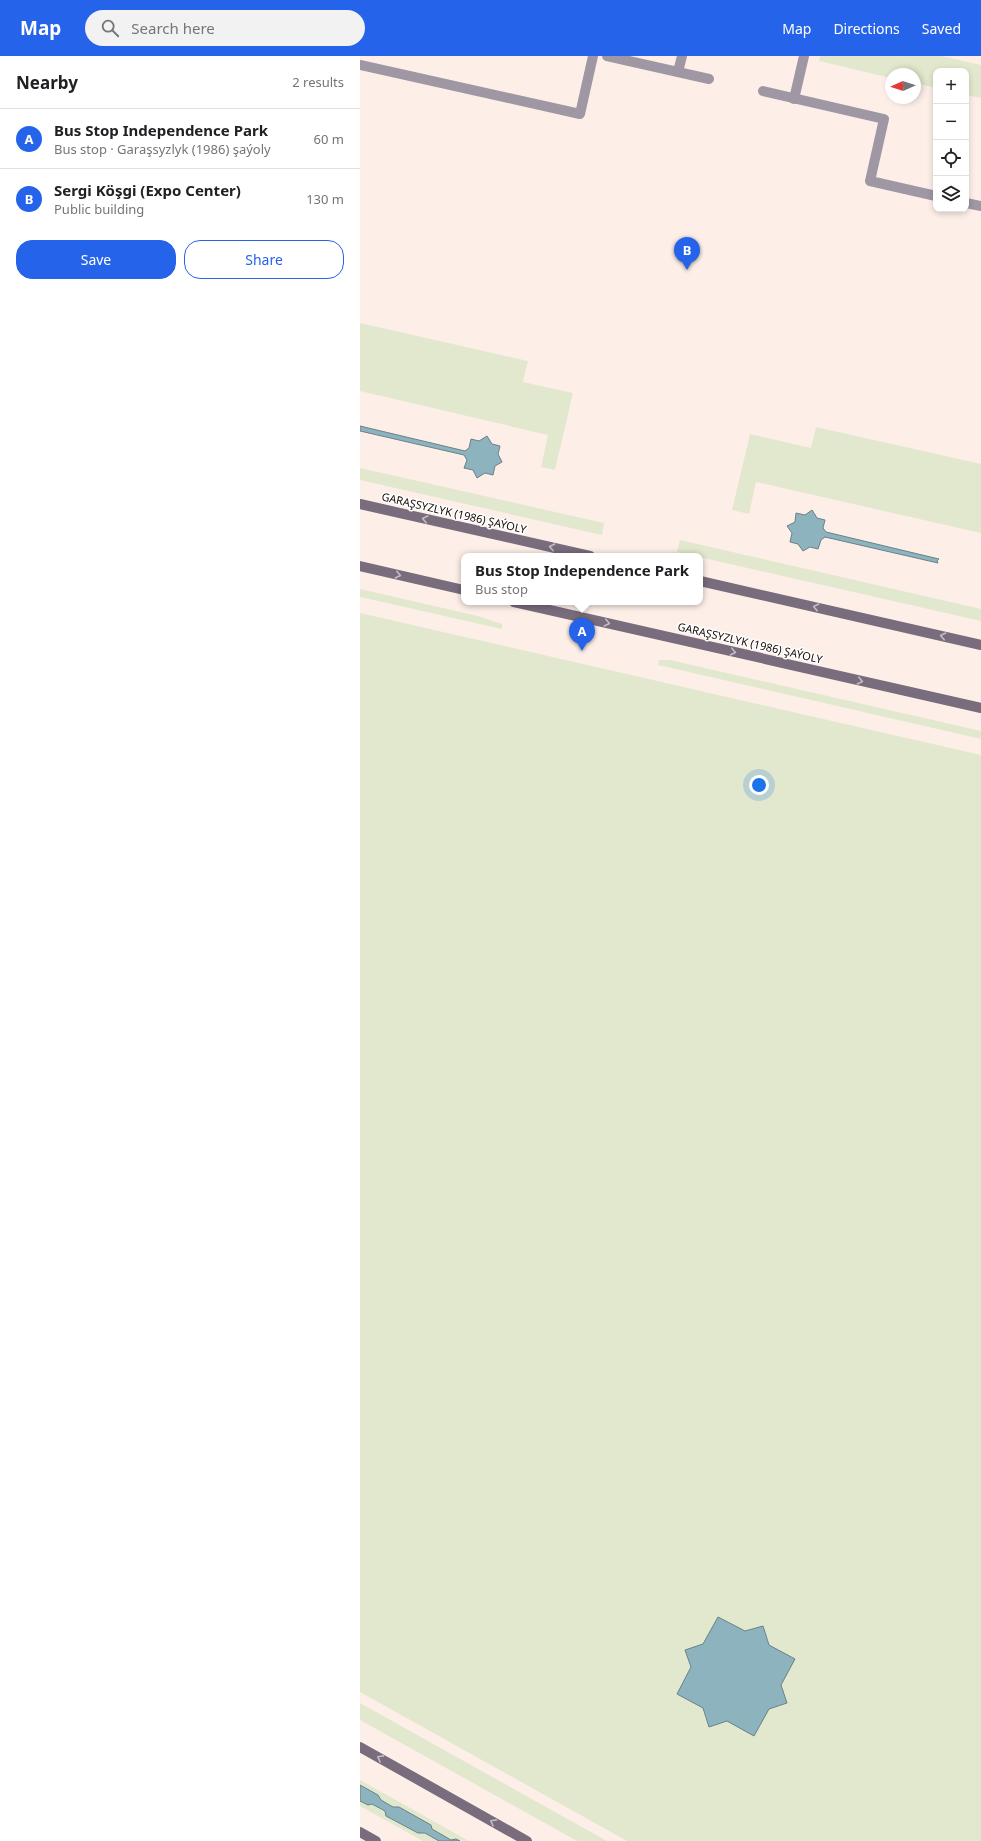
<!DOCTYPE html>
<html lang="en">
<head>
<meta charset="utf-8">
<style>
	:root { --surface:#fff; --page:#f2f2f2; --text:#202124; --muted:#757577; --line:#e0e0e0; --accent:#2563eb }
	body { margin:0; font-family:"Noto Sans",sans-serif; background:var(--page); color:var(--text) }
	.controls { position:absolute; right:12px; top:12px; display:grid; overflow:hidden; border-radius:8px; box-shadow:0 2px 6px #0003 }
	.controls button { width:36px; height:36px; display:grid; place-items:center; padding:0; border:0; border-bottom:1px solid var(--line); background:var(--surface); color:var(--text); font:20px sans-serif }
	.compass { position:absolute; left:525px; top:12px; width:36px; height:36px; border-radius:50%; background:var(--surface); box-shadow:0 2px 6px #0003; rotate:267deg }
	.you { position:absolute; left:399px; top:729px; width:14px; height:14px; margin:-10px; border:3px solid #fff; border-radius:50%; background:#1a73e8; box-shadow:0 0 0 6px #1a73e833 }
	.badge { display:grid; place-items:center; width:26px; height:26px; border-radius:50%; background:var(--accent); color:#fff; font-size:13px; font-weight:700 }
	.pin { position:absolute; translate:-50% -33px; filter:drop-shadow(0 1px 2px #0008) }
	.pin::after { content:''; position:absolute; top:21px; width:14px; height:12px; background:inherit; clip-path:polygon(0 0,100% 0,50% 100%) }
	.popup { position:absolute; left:101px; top:497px; width:242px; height:52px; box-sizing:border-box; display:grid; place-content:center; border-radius:8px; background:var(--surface); filter:drop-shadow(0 1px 3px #0005); font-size:13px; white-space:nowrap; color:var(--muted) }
	.popup b { font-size:15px; color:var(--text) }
	.popup::after { content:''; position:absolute; left:50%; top:100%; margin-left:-8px; border:8px solid transparent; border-top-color:var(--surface) }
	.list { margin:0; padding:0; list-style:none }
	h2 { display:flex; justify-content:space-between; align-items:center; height:52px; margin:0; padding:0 16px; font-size:17px }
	h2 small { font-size:13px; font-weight:400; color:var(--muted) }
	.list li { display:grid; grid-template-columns:26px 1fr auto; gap:12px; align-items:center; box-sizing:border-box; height:60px; padding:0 16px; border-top:1px solid var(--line) }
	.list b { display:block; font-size:15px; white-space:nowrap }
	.list p { margin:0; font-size:13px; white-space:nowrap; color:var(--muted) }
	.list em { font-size:13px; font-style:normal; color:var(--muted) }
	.actions { display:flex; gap:8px; padding:12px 16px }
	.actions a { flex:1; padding:9px 0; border:1px solid var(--accent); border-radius:16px; text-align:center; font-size:14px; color:var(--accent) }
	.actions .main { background:var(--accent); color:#fff }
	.icon { flex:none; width:22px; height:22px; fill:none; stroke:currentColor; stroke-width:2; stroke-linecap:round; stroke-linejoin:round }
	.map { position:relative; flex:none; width:621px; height:1785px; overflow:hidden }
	header { display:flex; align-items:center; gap:24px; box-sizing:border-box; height:56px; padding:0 20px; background:var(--accent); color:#fff }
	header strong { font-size:19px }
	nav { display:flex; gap:22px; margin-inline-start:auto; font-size:14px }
	.search { width:280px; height:36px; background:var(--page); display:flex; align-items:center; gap:10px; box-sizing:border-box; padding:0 14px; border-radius:22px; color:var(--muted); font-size:15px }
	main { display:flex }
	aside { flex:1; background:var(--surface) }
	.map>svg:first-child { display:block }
	.green { fill:#e2e8cd }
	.water { fill:#8db3bf; stroke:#698188 }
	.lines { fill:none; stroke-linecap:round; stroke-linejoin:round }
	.lane { stroke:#9f97a3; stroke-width:10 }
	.secondary { stroke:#786c7d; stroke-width:10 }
	.oneway { stroke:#c2bdc4 }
	.labels { text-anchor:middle; stroke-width:3; stroke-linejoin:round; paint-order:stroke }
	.street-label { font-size:11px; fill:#160b06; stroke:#fff }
</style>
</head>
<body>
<header>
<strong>Map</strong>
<div class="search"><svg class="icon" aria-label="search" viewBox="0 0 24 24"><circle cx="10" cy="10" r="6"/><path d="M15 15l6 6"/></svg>Search here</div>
<nav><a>Map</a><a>Directions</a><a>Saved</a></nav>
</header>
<main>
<aside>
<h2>Nearby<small>2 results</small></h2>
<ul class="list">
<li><span class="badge">A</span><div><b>Bus Stop Independence Park</b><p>Bus stop · Garaşsyzlyk (1986) şaýoly</p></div><em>60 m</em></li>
<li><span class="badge">B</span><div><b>Sergi Köşgi (Expo Center)</b><p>Public building</p></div><em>130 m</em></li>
</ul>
<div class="actions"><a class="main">Save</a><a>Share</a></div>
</aside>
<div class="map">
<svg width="621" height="1785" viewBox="0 0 621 1785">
	<rect width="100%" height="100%" fill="#fdefe8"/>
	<g class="green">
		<polygon points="460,0 581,0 621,9 621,42 606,39 606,15 576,15 576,32 555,27 555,18 531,18 531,22 459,5"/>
		<polygon points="0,267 168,305 163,326 213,337 195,414 181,411 188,379 0,335"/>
		<polygon points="456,371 621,408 621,477 396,426 389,458 372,454 390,378 451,392"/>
		<polygon points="0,412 244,467 242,479 0,424"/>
		<polygon points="320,484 621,553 621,565 317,496"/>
		<polygon points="0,533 118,560 142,568 142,573 0,541"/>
		<polygon points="0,557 621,699 621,1785 267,1785 0,1636"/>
		<polygon points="299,604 310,604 621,675 621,683 298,609"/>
		<polygon points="0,1647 247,1785 217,1785 0,1664"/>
		<polygon points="0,1724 109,1785 92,1784 72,1773 71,1769 39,1751 33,1751 21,1744 18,1739 0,1729"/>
		<polygon points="0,1745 8,1749 12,1748 25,1755 26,1760 58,1777 65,1777 79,1785 63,1785 0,1750"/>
	</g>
	<g class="water">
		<polygon points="0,370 105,395 109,392 111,383 119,385 127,380 132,388 140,390 138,398 142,406 135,410 133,419 125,417 117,422 113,414 104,412 107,404 104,399 0,375"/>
		<polygon points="452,454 457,462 465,464 463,472 466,476 579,503 577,505 578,507 465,481 461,484 458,493 450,491 443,495 438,488 430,486 432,477 427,470 435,466 436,457 445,459"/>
		<polygon points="358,1561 385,1575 403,1570 409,1589 435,1603 421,1629 427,1647 409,1653 394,1680 367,1665 349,1671 343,1652 317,1638 331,1611 325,1594 343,1588"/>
		<polygon points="0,1729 18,1739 21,1744 33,1751 39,1751 71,1769 72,1773 91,1784 96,1783 100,1785 79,1785 65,1777 58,1777 26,1760 25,1755 12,1748 8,1749 0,1745"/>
	</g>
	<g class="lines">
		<g class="lane">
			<polyline points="247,0 349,23"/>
			<polyline points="0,9 220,58 233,0"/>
			<polyline points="318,16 322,0"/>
			<polyline points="403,35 524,63 510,125 576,140"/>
			<polyline points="434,43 444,0"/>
			<polyline points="606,147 621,150"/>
		</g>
		<g class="secondary">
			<polyline points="0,448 230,500"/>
			<polyline points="0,510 104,534"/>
			<polyline points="340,525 621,589"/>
			<polyline points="154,546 621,652"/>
			<polyline points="0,1691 167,1785"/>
			<polyline points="0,1776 16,1785"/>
		</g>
	</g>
	<defs><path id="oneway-chevron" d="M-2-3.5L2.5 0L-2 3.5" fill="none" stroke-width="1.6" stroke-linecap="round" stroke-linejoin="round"/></defs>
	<g class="oneway">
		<use href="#oneway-chevron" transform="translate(65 463) rotate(-167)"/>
		<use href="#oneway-chevron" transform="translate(192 491) rotate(-167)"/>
		<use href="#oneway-chevron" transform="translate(38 519) rotate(13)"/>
		<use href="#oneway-chevron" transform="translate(456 551) rotate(-167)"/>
		<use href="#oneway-chevron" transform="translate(247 567) rotate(13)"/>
		<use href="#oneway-chevron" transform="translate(583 580) rotate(-167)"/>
		<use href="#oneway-chevron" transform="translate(373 596) rotate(13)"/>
		<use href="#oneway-chevron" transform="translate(500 625) rotate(13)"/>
		<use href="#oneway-chevron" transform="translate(20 1702) rotate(-151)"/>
		<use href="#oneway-chevron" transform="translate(133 1766) rotate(-151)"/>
	</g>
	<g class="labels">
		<g class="street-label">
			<text transform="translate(94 457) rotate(13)" y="4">GARAŞSYZLYK (1986) ŞAÝOLY</text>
			<text transform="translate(390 587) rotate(13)" y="4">GARAŞSYZLYK (1986) ŞAÝOLY</text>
		</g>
	</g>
</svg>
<div class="controls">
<button>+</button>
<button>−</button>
<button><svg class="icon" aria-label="locate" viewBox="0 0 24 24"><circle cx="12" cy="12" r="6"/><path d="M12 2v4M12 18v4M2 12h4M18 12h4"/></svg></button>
<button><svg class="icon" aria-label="layers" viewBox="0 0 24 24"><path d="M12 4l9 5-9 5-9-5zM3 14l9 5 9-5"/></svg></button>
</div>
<svg class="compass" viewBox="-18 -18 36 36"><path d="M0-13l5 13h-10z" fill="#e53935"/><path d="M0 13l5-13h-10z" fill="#757577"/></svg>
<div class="you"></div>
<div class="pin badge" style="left:222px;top:595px">A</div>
<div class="popup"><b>Bus Stop Independence Park</b>Bus stop</div>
<div class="pin badge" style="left:327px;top:214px">B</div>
</div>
</main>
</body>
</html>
